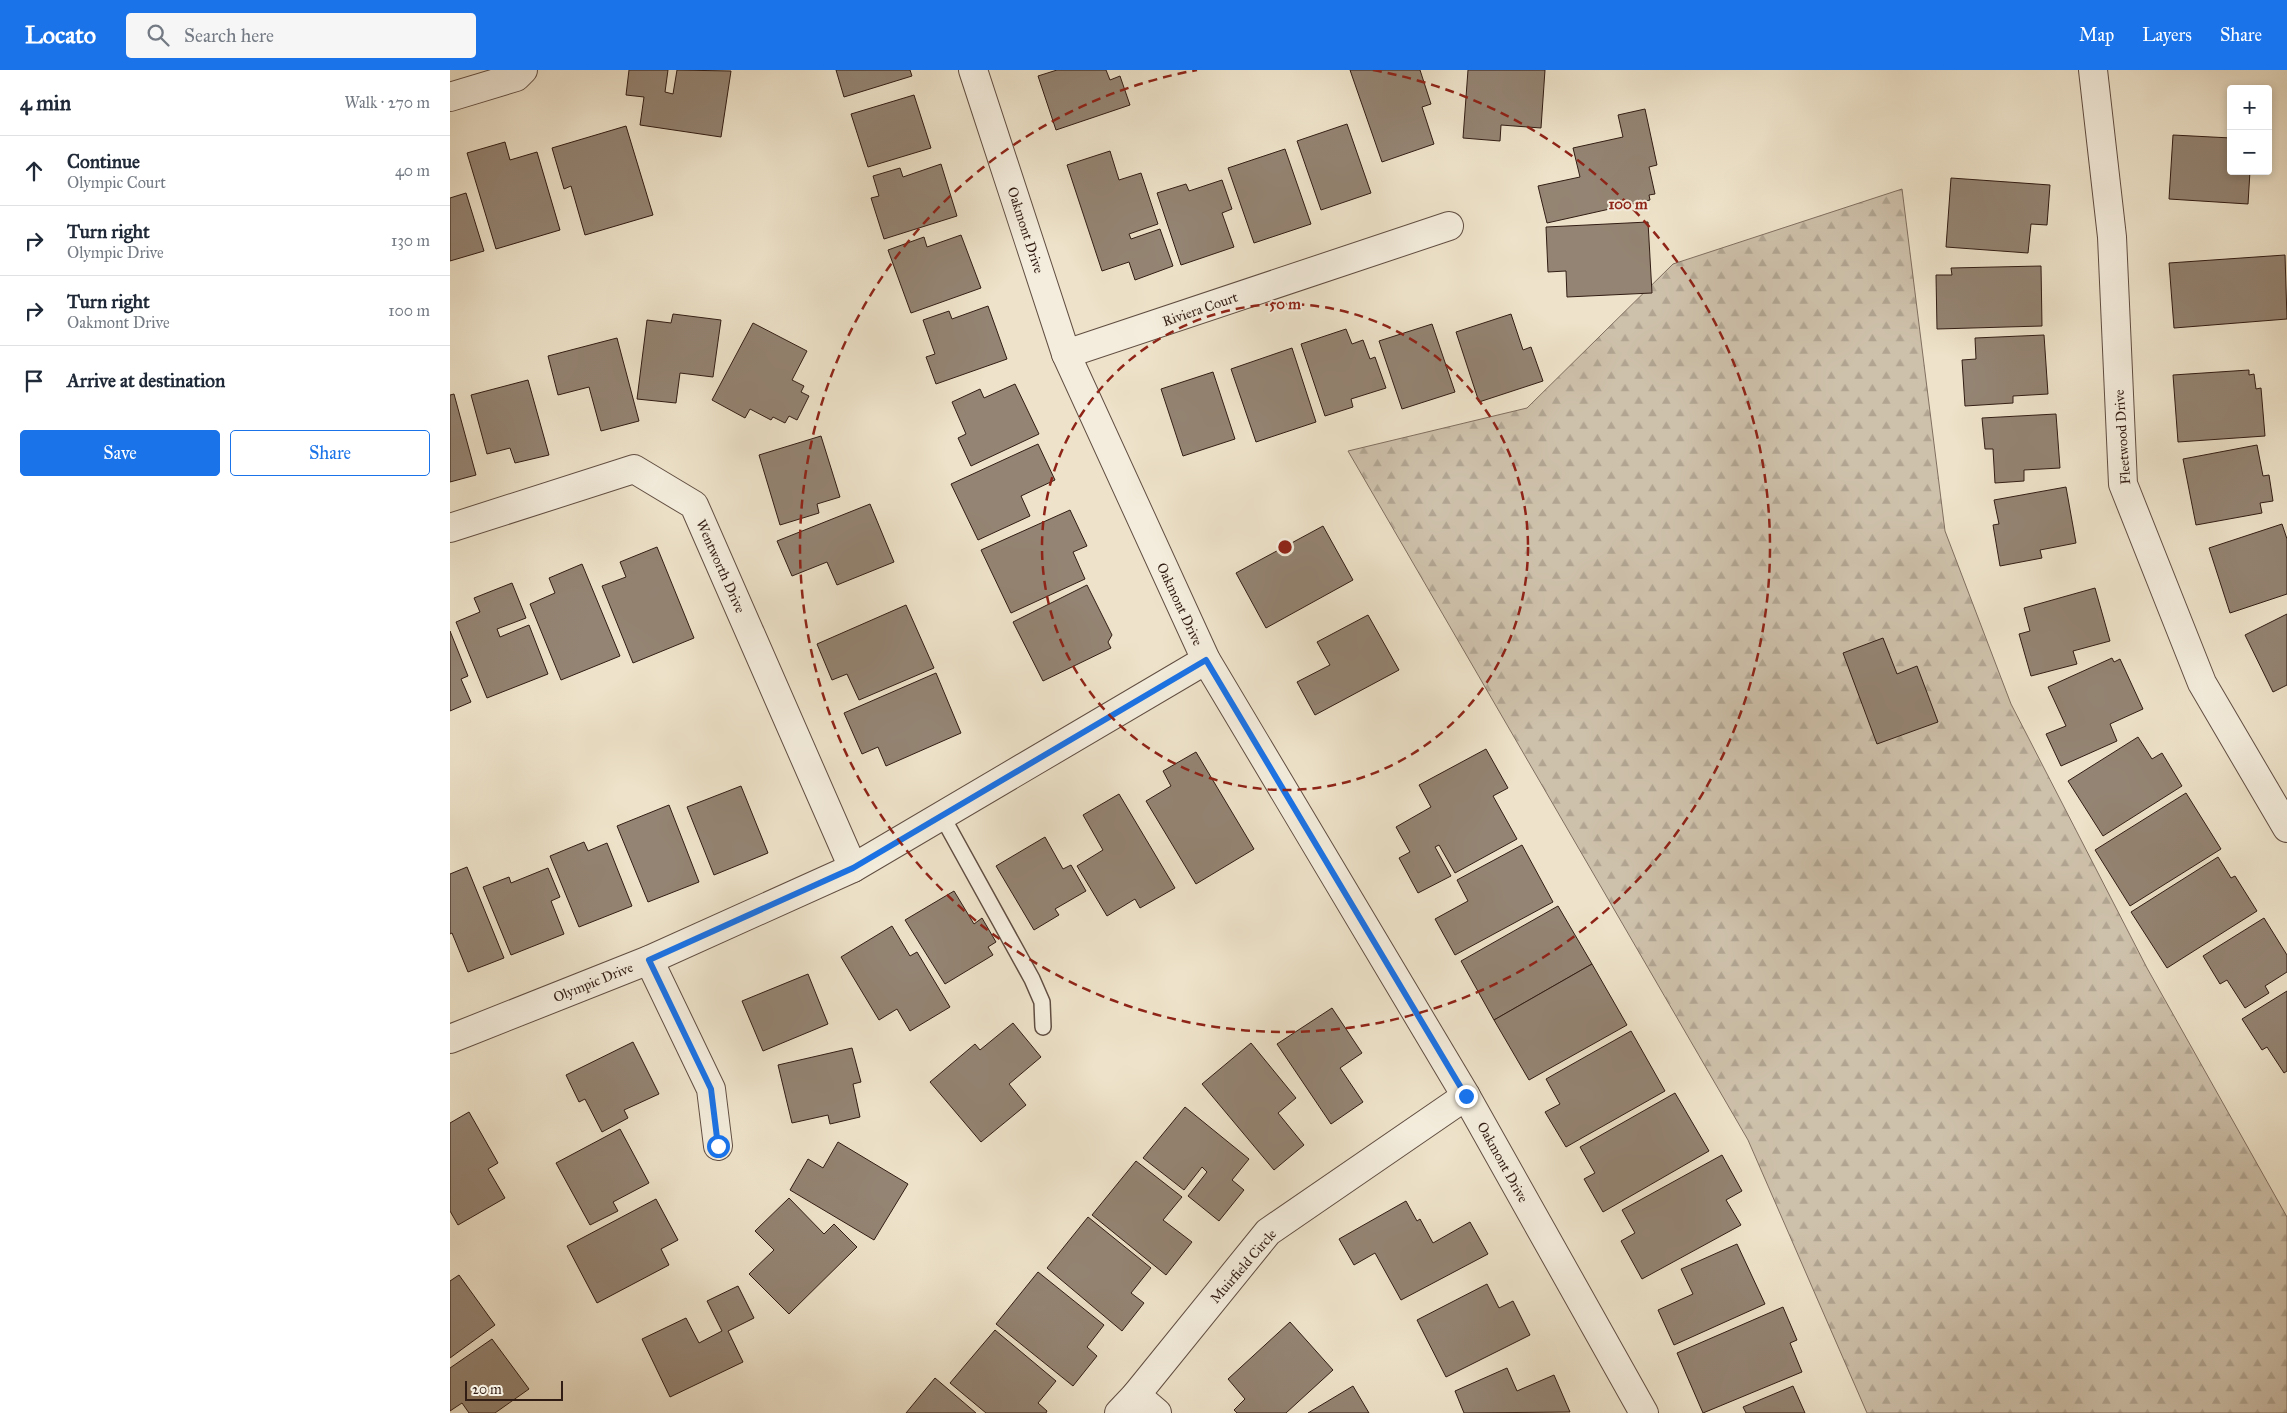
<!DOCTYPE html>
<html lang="en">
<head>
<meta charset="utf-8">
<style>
	:root { --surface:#fff; --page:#f6f6f7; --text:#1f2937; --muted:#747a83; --line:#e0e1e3; --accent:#1a73e8 }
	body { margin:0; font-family:"IM FELL Great Primer",serif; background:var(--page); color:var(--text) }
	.controls { position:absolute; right:15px; top:15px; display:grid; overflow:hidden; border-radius:5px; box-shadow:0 2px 8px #0003 }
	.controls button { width:45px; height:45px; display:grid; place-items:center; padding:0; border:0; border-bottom:1px solid var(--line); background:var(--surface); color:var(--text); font:25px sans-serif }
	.scale { position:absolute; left:15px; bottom:12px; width:98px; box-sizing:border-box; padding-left:5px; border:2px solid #321d14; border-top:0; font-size:14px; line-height:18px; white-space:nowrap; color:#321d14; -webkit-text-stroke:4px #f4eddd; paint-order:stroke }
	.stop { position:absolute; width:15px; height:15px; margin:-11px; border:4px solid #1a73e8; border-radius:50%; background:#fff }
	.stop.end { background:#1a73e8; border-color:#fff; box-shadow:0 1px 5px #0008 }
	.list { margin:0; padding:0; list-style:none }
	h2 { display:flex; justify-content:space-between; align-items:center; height:65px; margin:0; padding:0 20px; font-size:21px }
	h2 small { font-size:16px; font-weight:400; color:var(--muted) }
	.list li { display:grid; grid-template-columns:32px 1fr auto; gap:15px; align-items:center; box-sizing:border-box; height:70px; padding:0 20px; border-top:1px solid var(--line) }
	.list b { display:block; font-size:19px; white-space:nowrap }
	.list p { margin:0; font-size:16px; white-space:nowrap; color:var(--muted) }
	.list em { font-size:16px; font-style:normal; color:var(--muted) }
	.actions { display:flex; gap:10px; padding:15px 20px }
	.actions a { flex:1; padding:11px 0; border:1px solid var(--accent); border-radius:5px; text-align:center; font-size:18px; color:var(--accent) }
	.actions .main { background:var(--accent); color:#fff }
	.icon { flex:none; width:28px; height:28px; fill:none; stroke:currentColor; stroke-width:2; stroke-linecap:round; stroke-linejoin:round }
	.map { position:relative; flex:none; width:1837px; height:1343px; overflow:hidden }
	header { display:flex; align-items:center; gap:30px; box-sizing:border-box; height:70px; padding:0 25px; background:var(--accent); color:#fff }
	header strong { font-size:24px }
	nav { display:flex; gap:28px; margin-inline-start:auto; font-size:18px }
	.search { width:350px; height:45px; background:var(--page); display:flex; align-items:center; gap:12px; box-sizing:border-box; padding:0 18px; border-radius:5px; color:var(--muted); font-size:19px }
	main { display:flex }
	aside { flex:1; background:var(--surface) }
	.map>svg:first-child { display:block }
	.forest { fill:url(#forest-firs); stroke:#806f60 }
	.building { fill:#948473; stroke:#321d14 }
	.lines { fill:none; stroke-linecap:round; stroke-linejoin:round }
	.lane-casing { stroke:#614e42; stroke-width:18 }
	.street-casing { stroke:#614e42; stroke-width:30 }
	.lane { stroke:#f4eddd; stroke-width:15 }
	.street { stroke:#f4eddd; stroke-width:28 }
	.route { stroke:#1a73e8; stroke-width:6 }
	.ring { fill:none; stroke:#8f2418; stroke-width:2.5; stroke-dasharray:9 6 }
	.labels { text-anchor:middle; stroke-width:4; stroke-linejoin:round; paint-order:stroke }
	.street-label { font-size:14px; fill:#321d14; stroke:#f4eddd }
	.centre { fill:#8f2418; stroke:#f4eddd; stroke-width:2.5 }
	.ring-label { font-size:15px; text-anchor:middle; font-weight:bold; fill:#8f2418; stroke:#f4eddd; stroke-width:4; stroke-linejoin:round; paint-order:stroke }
</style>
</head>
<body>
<header>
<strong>Locato</strong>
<div class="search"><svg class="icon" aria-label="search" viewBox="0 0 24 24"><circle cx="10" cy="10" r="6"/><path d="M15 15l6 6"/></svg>Search here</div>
<nav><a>Map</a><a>Layers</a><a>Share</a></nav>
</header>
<main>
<aside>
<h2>4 min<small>Walk · 270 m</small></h2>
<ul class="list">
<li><svg class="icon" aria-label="ahead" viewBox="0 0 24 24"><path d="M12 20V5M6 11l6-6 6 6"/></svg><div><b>Continue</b><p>Olympic Court</p></div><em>40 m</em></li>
<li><svg class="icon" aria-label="right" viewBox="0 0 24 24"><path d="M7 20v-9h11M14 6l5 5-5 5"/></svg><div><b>Turn right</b><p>Olympic Drive</p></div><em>130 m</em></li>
<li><svg class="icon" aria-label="right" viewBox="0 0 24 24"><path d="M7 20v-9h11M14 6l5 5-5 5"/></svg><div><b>Turn right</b><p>Oakmont Drive</p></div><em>100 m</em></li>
<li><svg class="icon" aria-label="arrive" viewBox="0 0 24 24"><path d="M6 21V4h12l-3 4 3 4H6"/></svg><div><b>Arrive at destination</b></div></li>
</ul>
<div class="actions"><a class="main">Save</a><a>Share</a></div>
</aside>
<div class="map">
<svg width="1837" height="1343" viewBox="0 0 1837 1343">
	<defs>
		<pattern id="forest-firs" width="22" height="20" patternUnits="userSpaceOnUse" patternTransform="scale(1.25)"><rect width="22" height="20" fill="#cec1ab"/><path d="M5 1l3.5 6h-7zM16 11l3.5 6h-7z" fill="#b1a592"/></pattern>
	</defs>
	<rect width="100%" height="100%" fill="#eee3ca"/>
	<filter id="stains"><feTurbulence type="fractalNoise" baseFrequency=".004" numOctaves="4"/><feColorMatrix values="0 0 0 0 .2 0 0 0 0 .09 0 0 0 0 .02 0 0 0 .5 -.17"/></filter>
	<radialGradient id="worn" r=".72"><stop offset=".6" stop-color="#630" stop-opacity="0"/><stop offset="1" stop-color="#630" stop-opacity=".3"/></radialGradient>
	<polygon class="forest" points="1452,119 1495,461 1561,634 1697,898 1837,1147 1837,1343 1417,1343 1298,1070 898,381 1077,338 1223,194"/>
	<g class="building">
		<polygon points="179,0 218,0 215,22 223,24 227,0 281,1 271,67 190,55 194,27 176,25"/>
		<polygon points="386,0 460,0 462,6 394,27"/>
		<polygon points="607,0 656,0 660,10 670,6 680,35 606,60 588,6"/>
		<polygon points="900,0 970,0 981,34 972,37 984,74 932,92"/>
		<polygon points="1018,0 1095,0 1091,58 1051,55 1050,71 1013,68"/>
		<polygon points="464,25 481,78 418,97 401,44"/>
		<polygon points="1195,39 1207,95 1199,97 1205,124 1199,125 1200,130 1097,153 1088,116 1130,107 1123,78 1173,67 1168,45"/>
		<polygon points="897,54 921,123 871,140 847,71"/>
		<polygon points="176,56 203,145 135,165 121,116 114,119 102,78"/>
		<polygon points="1723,65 1781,68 1781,101 1800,101 1798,134 1719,129"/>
		<polygon points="55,72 60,90 87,82 110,160 46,179 17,83"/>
		<polygon points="835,79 861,154 804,173 778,98"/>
		<polygon points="660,81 669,110 691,103 708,154 679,164 681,169 710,159 723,196 685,210 679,192 652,201 617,95"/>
		<polygon points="491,94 507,146 434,169 421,128 429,126 423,106 450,98 453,107"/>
		<polygon points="1501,108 1600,115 1597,155 1581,154 1578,183 1496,177"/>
		<polygon points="772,110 782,139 772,143 784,177 731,195 707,123 736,114 739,121"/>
		<polygon points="16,123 34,181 0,191 0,128"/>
		<polygon points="1198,152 1202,223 1117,227 1116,201 1098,202 1096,157"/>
		<polygon points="511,165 531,218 461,243 438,180 474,167 477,177"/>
		<polygon points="1835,185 1837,249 1724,258 1719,193"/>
		<polygon points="1591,196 1592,256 1487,259 1486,205 1502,205 1501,198"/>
		<polygon points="538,236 557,289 486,314 476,287 485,284 473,250 499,241 502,249"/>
		<polygon points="223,244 271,250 263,307 230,303 226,333 187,329 197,250 221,253"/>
		<polygon points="1061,244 1073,280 1081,277 1093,311 1029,332 1006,262"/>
		<polygon points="303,253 357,281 342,310 354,316 351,322 359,326 347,350 339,346 335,353 323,347 321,350 300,339 295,348 262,330"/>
		<polygon points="982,254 1005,322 952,339 929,271"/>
		<polygon points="896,259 902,274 913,270 920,289 925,287 936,318 901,329 903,337 875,346 851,274"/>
		<polygon points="1594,265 1598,324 1563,326 1563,333 1515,336 1512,290 1526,289 1525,268"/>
		<polygon points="167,268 189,351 151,361 139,317 108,325 98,286"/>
		<polygon points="842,278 866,352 806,372 781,299"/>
		<polygon points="1799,300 1799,305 1804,304 1806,319 1811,318 1815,366 1728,372 1723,305"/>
		<polygon points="763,302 785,369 733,386 711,319"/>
		<polygon points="78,310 99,385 65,393 60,378 37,384 21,325"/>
		<polygon points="565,314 589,364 521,396 508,368 516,364 502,332 530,319 534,328"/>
		<polygon points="4,324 26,405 0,412 0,325"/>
		<polygon points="1606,344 1610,398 1574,400 1574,411 1545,413 1543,379 1535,379 1532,348"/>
		<polygon points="371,366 390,427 367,434 369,443 330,455 309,385"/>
		<polygon points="588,374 605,410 571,426 580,446 528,470 501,414"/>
		<polygon points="1807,375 1813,406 1819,405 1823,431 1810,433 1812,443 1746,455 1733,389"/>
		<polygon points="1616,417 1626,473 1590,480 1592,488 1550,496 1543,455 1549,454 1544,430"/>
		<polygon points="420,434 444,492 387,515 377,492 342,506 327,471"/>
		<polygon points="620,440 637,476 623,482 635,509 561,543 531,480"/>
		<polygon points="1832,454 1837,469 1837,524 1780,543 1759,478"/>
		<polygon points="873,456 903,510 816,558 786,503"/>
		<polygon points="207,477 244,568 183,593 152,516 176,507 170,492"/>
		<polygon points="132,494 170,586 111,610 80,534 105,523 99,508"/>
		<polygon points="62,513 76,548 47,559 50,567 79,555 98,604 37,628 6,552 30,542 24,528"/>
		<polygon points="637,515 662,565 658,572 661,578 593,611 563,552"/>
		<polygon points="1645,518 1660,571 1623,581 1627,594 1581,606 1569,564 1580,561 1574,538"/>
		<polygon points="456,535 484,598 409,630 397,604 382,610 367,574"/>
		<polygon points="1837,544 1837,615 1823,622 1795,565"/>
		<polygon points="918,545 949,600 865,645 847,612 880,595 867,572"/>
		<polygon points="0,561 18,606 11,609 21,632 0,641"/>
		<polygon points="1433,568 1447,604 1467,596 1488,652 1427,674 1393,583"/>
		<polygon points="1662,588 1664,592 1670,589 1693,639 1660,654 1667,671 1611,696 1596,664 1616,656 1598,617"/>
		<polygon points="486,603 511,663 436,696 428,677 412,684 394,643"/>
		<polygon points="1688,667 1702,689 1712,683 1732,716 1653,766 1618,711"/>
		<polygon points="1036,679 1058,718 1043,726 1067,769 1005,803 989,775 985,777 1001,806 968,823 949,788 960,782 946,757 981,737 969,715"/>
		<polygon points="746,682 804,779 746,814 696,731 721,716 713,701"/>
		<polygon points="291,716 318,783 264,805 237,737"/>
		<polygon points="1736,723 1771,779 1680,836 1645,780"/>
		<polygon points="669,724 725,818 690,838 685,829 657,846 627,796 653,780 633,745"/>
		<polygon points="219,735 249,812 198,832 167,756"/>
		<polygon points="595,767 613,799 621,795 636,821 605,839 609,845 584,860 546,796"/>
		<polygon points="134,772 138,781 157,773 182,836 129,857 100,786"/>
		<polygon points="1072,775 1103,832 1005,885 985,849 1018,831 1007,810"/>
		<polygon points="1768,787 1781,808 1785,806 1807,841 1717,898 1681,842"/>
		<polygon points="17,797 54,888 18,902 2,863 0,864 0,804"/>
		<polygon points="98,798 110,827 101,831 114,864 61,885 33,817 59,807 61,813"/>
		<polygon points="504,821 524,854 532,848 546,872 538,877 543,885 495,914 455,850"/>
		<polygon points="1108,836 1142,894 1044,950 1011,891"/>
		<polygon points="1814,848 1837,885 1837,902 1815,916 1819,923 1795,938 1777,910 1770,914 1753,886"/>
		<polygon points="442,856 460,886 467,882 500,937 460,961 447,939 429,950 391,887"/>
		<polygon points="1142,894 1177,955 1079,1010 1044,950"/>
		<polygon points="358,904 378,954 313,981 292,931"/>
		<polygon points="1837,921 1837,1001 1834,1003 1817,977 1812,980 1792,949"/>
		<polygon points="882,938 912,983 890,998 913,1032 881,1054 827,974"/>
		<polygon points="563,953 591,987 559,1014 576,1035 531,1072 480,1012 525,974 530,980"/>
		<polygon points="1181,961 1215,1021 1116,1077 1095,1042 1110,1034 1096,1009"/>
		<polygon points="183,972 209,1024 174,1040 178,1048 152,1062 135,1029 129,1032 116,1005"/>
		<polygon points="801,973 846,1028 828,1043 854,1075 824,1100 752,1014"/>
		<polygon points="402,978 411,1012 403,1014 410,1047 380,1054 378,1045 342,1053 328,995"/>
		<polygon points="1225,1023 1259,1081 1153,1142 1134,1109 1145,1103 1130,1077"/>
		<polygon points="735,1037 799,1089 782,1110 794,1120 769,1151 738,1126 757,1102 752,1097 734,1120 693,1088"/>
		<polygon points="19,1042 48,1093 38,1099 55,1128 8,1155 0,1141 0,1053"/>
		<polygon points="170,1059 199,1113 163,1132 168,1141 140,1155 106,1093"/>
		<polygon points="388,1072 458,1114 424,1170 340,1120 358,1089 373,1098"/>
		<polygon points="1272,1085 1292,1121 1276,1130 1291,1155 1192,1209 1171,1171 1185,1163 1172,1140"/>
		<polygon points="686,1091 732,1127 713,1150 742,1172 716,1205 642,1145"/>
		<polygon points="339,1128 374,1164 384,1154 407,1177 339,1244 299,1204 324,1180 305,1161"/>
		<polygon points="206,1129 228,1170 211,1179 219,1195 147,1233 117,1176"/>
		<polygon points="956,1131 967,1151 970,1149 983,1173 1020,1152 1038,1184 951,1230 925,1183 904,1195 889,1169"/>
		<polygon points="638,1147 701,1198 681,1223 694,1233 672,1261 597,1198"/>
		<polygon points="1287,1174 1315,1234 1224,1275 1208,1240 1243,1224 1231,1199"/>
		<polygon points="588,1202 654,1255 637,1277 647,1286 623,1316 546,1254"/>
		<polygon points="9,1205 45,1255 0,1288 0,1211"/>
		<polygon points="1037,1214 1049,1238 1063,1231 1080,1265 996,1307 967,1250"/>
		<polygon points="288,1216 304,1248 278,1261 293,1292 220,1327 192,1269 236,1248 249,1273 272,1261 257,1231"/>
		<polygon points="1333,1237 1347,1270 1340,1273 1352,1302 1253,1343 1227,1283"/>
		<polygon points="840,1252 883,1300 836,1343 787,1343 784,1340 795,1329 778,1309"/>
		<polygon points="545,1260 606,1311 588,1333 597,1341 596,1343 536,1343 500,1313"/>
		<polygon points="42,1269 79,1319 45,1343 19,1343 12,1333 0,1341 0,1298"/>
		<polygon points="1057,1298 1067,1321 1104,1305 1120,1342 1014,1343 1005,1321"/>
		<polygon points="485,1308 526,1343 456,1343"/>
		<polygon points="903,1316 919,1343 858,1343"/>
		<polygon points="1343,1316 1355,1343 1296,1343 1293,1337"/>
	</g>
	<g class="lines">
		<defs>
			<polyline id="lane" points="492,746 582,909 592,932 593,957"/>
			<g id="street">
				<polyline points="523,0 616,284 756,590 1016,1026 1194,1343"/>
				<polyline points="1643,0 1662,167 1673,414 1752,613 1837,758"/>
				<polyline points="0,27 66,7 73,0"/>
				<polyline points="616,284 999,156"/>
				<polyline points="0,458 184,399 244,435 403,798"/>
				<polyline points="199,890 261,1019 268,1076"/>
				<polyline points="0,969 199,890 403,798 756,590"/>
				<polyline points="686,1325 707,1343"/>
				<polyline points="669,1343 686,1325 818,1162 1016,1026"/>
			</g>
		</defs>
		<use href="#lane" class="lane-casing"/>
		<use href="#street" class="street-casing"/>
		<use href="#lane" class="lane"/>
		<use href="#street" class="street"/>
	</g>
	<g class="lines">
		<polyline class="route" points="268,1076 261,1019 199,890 403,798 756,590 1016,1026"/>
	</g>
	<g class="ring">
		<circle cx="835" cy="477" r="243"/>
		<path d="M923 0A485 485 0 1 1 747 0"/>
	</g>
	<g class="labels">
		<g class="street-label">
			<text transform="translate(576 160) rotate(72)" y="5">Oakmont Drive</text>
			<text transform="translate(750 239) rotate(-19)" y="5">Riviera Court</text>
			<text transform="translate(1672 367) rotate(-94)" y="5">Fleetwood Drive</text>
			<text transform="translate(271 496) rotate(66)" y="5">Wentworth Drive</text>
			<text transform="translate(730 534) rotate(65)" y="5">Oakmont Drive</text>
			<text transform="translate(143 912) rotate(-22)" y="5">Olympic Drive</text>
			<text transform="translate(1053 1092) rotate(61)" y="5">Oakmont Drive</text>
			<text transform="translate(793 1196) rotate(-49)" y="5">Muirfield Circle</text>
		</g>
	</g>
	<circle cx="835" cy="477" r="8" class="centre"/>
	<g class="ring-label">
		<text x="1178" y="139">100 m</text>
		<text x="835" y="239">50 m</text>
	</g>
	<rect width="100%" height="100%" filter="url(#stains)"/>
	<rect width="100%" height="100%" fill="url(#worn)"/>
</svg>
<div class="controls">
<button>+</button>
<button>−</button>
</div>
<div class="scale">20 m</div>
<div class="stop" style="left:268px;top:1076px"></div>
<div class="stop end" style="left:1016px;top:1026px"></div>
</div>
</main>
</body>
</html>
